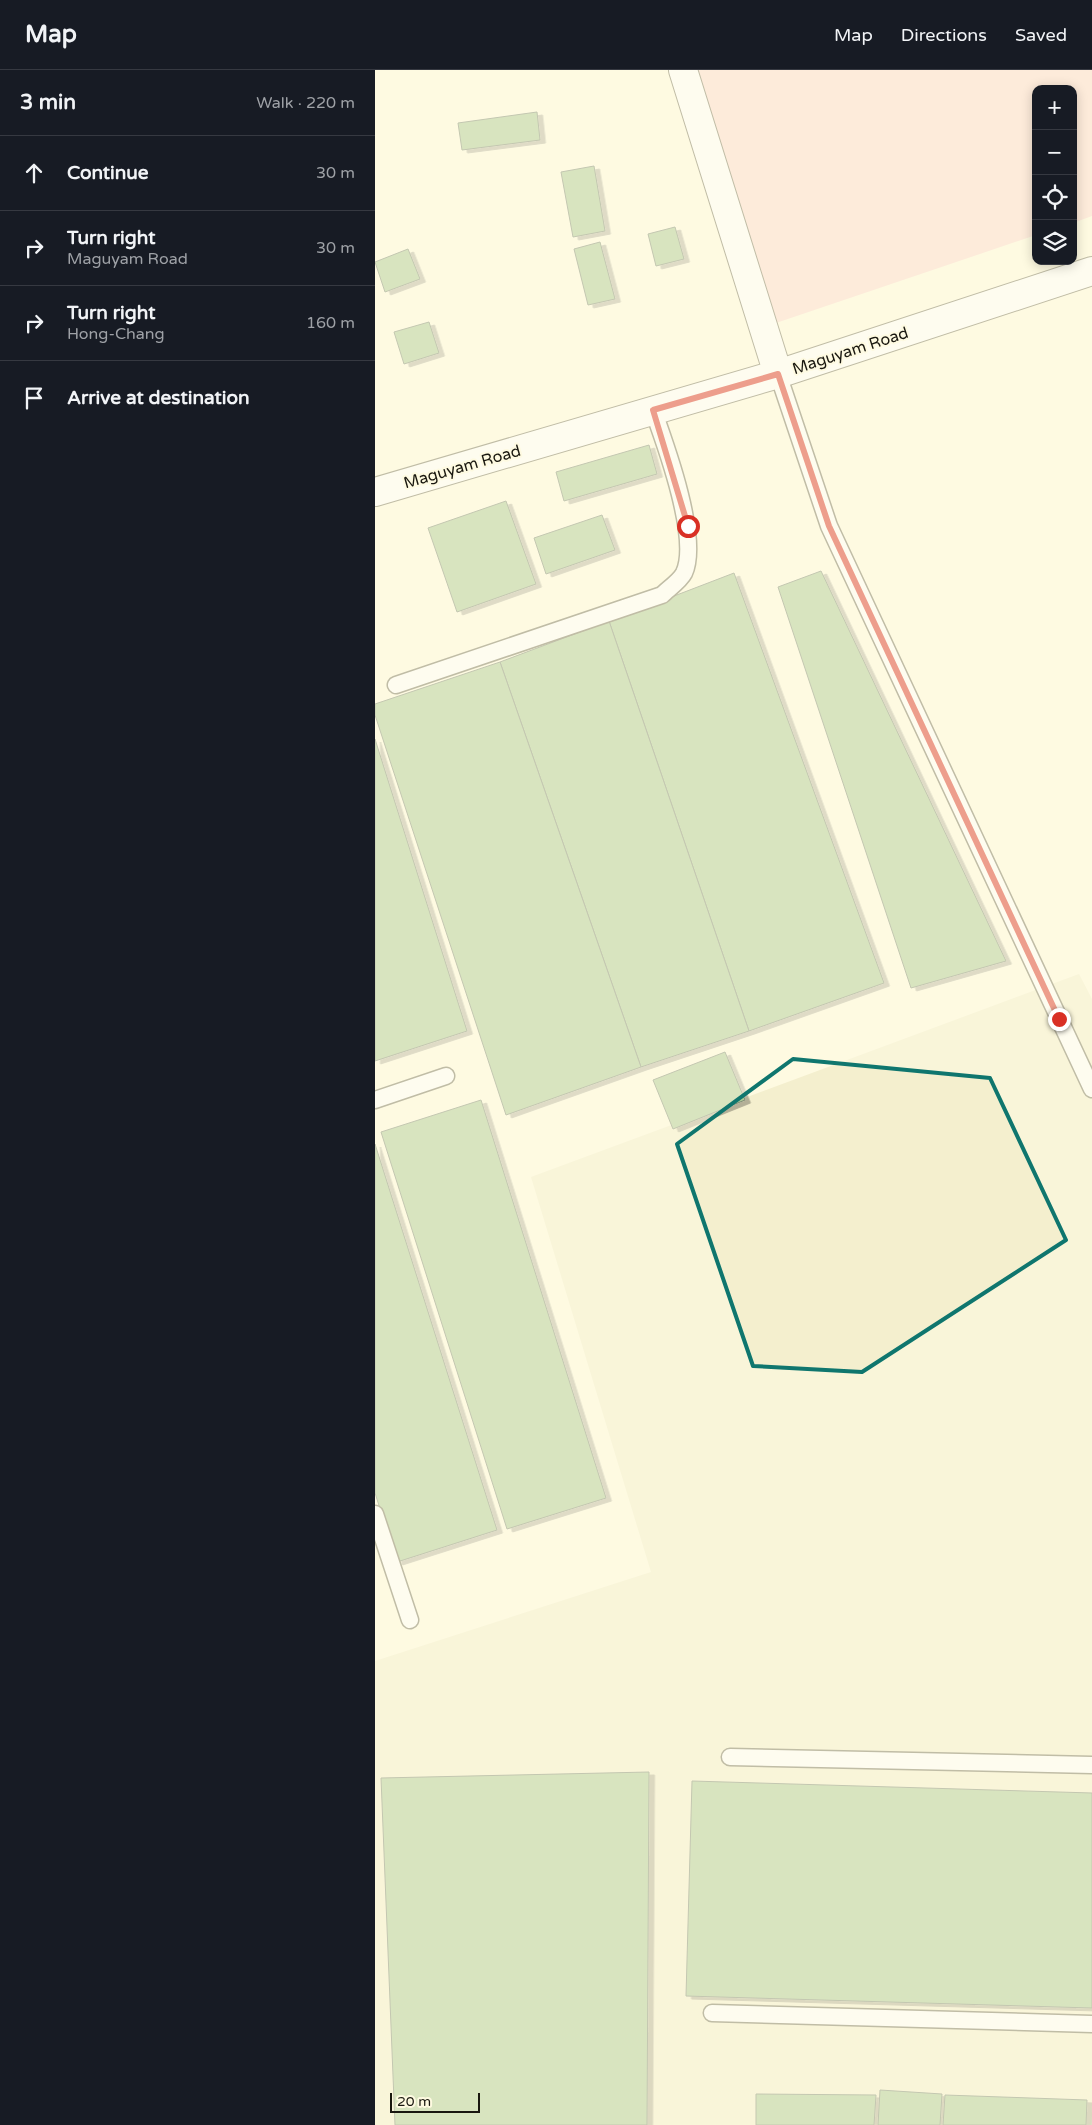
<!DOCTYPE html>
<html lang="en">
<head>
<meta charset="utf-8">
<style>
	:root { --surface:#171b24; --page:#242831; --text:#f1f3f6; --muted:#9ea1a6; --line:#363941 }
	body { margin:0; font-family:"Varela Round",sans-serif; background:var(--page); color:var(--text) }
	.controls { position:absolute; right:15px; top:15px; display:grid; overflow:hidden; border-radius:10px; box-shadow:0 2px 12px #0003 }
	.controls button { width:45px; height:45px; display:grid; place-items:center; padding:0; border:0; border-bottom:1px solid var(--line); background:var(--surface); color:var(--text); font:25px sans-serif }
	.scale { position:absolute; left:15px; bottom:12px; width:90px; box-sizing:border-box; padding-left:5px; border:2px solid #19170f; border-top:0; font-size:14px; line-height:18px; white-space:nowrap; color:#19170f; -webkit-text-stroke:4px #fefae1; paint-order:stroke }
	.stop { position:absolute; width:15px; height:15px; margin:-11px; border:4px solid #d93025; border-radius:50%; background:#fff }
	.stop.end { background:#d93025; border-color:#fff; box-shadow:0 1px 5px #0008 }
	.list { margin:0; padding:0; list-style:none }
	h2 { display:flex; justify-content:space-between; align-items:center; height:65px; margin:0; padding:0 20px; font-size:21px }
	h2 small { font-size:16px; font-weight:400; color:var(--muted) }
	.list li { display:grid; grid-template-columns:32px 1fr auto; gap:15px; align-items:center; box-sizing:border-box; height:75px; padding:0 20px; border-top:1px solid var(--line) }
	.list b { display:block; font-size:19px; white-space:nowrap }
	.list p { margin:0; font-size:16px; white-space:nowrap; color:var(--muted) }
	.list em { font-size:16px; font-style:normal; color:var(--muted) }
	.icon { flex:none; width:28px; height:28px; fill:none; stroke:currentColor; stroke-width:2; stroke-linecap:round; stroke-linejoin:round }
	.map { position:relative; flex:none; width:717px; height:2055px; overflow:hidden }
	header { display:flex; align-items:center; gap:30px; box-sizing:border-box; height:70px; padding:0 25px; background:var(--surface); border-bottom:1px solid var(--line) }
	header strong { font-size:24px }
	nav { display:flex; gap:28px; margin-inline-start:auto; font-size:18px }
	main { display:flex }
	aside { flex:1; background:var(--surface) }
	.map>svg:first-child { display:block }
	.built { fill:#f4efce }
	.green { fill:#fcd9d1 }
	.building { fill:#acca96; stroke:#7e8a75; filter:url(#shadow) }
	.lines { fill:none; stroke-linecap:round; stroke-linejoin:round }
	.lane-casing { stroke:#77735d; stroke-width:19 }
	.street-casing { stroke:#77735d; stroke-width:30 }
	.secondary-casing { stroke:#77735d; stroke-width:30 }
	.lane { stroke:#fff; stroke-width:16 }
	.street { stroke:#fff; stroke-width:28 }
	.secondary { stroke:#fff; stroke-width:28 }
	.route { stroke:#d93025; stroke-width:6 }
	.marked { fill:none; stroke:#0f766e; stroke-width:4; stroke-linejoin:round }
	.labels { text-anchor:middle; stroke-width:4; stroke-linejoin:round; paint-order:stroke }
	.street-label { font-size:16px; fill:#19170f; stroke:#fefae1 }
</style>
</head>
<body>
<header>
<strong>Map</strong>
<nav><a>Map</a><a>Directions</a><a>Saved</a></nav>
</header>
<main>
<aside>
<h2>3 min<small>Walk · 220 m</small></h2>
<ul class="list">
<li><svg class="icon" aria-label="ahead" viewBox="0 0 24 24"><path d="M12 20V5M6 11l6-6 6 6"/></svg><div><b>Continue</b></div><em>30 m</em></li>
<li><svg class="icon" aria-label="right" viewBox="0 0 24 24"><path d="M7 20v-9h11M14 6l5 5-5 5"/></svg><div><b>Turn right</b><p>Maguyam Road</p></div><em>30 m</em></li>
<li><svg class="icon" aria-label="right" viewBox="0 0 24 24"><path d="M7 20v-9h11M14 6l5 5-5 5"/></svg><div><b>Turn right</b><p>Hong-Chang</p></div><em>160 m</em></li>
<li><svg class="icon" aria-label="arrive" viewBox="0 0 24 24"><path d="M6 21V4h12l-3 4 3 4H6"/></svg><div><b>Arrive at destination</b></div></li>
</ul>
</aside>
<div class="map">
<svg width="717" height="2055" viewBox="0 0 717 2055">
	<defs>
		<filter id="shadow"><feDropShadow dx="5.5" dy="3" stdDeviation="0" flood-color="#0004"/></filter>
	</defs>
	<rect width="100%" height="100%" fill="#fefae1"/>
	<polygon class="built" points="704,904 717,929 717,2055 0,2055 0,1591 276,1502 156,1107"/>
	<polygon class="green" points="316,0 717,0 717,146 698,153 698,19 661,19 661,165 395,255"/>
	<g class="building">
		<polygon points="162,42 165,70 87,80 83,53"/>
		<polygon points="219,96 230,161 198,167 186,102"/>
		<polygon points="300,157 309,189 281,196 273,164"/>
		<polygon points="225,172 240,229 213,235 199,179"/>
		<polygon points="33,179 45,209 10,222 0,192"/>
		<polygon points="54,252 64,283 29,294 19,262"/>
		<polygon points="274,375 282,404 189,431 181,402"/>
		<polygon points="131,431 161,514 82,542 53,458"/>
		<polygon points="227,445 240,480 171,504 159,468"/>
		<polygon points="446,501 631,891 536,918 403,517"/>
		<polygon points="359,503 509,913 374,961 234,551"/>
		<polygon points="234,551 374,961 266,997 125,592"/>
		<polygon points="125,592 266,997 131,1045 0,645 0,634"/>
		<polygon points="0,669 92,961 0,991"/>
		<polygon points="350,982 370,1030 298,1059 278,1010"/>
		<polygon points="106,1030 231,1428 132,1459 6,1062"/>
		<polygon points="0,1074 122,1460 22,1492 0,1423"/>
		<polygon points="274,1702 272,2055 20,2055 6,1708"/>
		<polygon points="317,1711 717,1723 717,1938 311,1926"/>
		<polygon points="505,2020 567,2024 565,2055 503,2055"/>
		<polygon points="381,2024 501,2025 499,2055 381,2055"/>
		<polygon points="570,2025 712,2030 711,2055 568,2055"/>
	</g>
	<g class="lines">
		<defs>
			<g id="lane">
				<polyline points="403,304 454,456 717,1019"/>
				<path d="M 21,615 L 287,525 C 293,519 305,511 309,503 C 325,469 291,376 278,340"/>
				<polyline points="0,1030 71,1006"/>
				<polyline points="0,1444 35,1550"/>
				<polyline points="355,1687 717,1695"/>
				<polyline points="337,1943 717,1954"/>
			</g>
			<polyline id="street" points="308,0 403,304"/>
			<polyline id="secondary" points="0,422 403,304 717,201"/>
		</defs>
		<use href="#lane" class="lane-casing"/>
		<use href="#street" class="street-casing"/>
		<use href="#secondary" class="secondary-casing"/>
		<use href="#lane" class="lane"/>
		<use href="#street" class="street"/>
		<use href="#secondary" class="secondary"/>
	</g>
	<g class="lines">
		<polyline class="route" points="313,456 278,340 403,304 454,456 684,949"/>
	</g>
	<path d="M0 0H717V2055H0ZM 418,989 L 615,1008 L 691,1170 L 487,1302 L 378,1296 L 302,1074 Z" fill="#fefae1" fill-opacity=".55" fill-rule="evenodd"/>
	<path class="marked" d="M 418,989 L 615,1008 L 691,1170 L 487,1302 L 378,1296 L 302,1074 Z"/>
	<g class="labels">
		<g class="street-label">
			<text transform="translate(475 280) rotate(-18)" y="6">Maguyam Road</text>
			<text transform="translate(87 396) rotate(-16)" y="6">Maguyam Road</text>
		</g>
	</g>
</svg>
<div class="controls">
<button>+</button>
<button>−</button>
<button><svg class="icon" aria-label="locate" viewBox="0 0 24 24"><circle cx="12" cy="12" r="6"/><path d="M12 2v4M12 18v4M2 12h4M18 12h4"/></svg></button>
<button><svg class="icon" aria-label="layers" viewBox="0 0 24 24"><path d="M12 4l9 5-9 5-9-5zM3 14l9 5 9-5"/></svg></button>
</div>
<div class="scale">20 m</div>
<div class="stop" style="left:313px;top:456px"></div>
<div class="stop end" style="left:684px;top:949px"></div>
</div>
</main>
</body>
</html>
